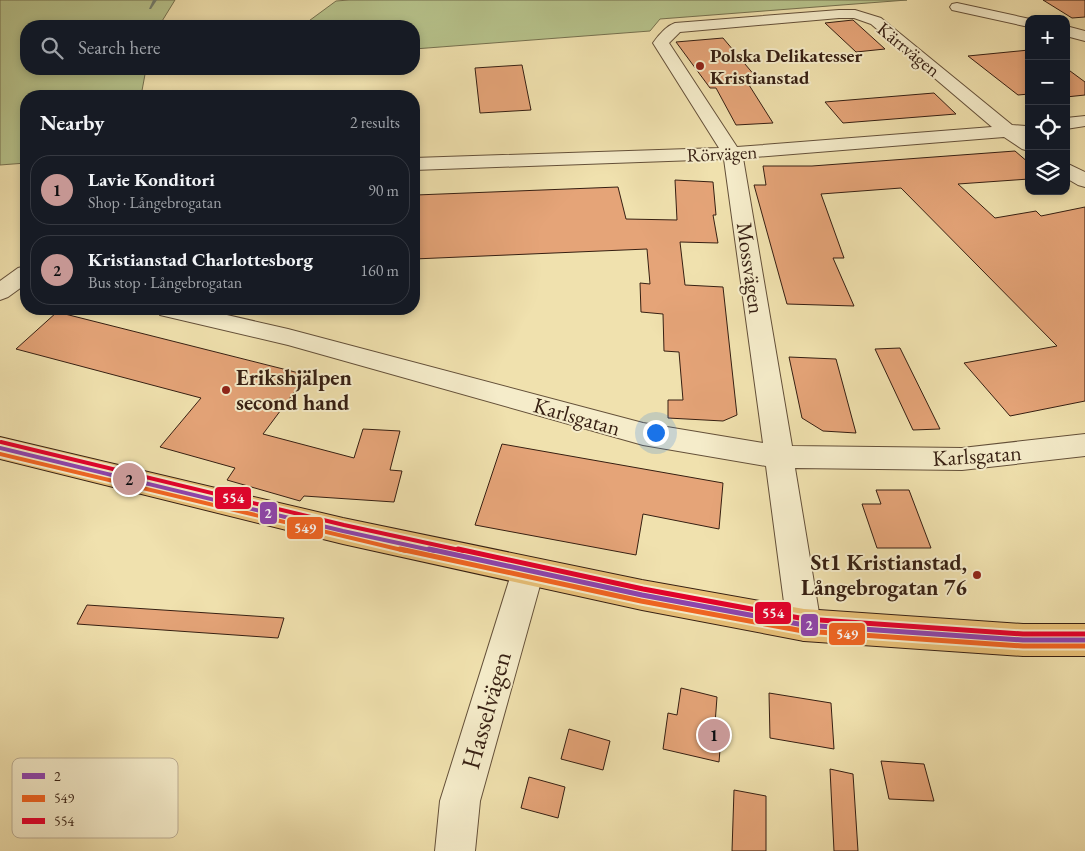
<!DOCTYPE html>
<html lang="en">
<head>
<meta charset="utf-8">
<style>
	:root { --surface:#171b24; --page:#242831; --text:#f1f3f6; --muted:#9ea1a6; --line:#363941; --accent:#c59692 }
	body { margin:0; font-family:"EB Garamond",serif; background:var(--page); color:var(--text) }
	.controls { position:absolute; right:15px; top:15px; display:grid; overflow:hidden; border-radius:10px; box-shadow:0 2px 8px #0003 }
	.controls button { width:45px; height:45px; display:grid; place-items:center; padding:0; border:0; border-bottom:1px solid var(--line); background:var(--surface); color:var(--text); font:25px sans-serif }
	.you { position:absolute; left:655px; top:432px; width:18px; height:18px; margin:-12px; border:4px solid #fff; border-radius:50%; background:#1a73e8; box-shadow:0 0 0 8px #1a73e833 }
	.badge { display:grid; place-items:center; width:32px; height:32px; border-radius:50%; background:var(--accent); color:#111; font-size:16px; font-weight:700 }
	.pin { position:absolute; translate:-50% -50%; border:2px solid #fff; box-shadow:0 1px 5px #0006 }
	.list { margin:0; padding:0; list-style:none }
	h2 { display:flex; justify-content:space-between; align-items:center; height:65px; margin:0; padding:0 20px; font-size:21px }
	h2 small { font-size:16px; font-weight:400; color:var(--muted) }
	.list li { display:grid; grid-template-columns:32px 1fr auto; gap:15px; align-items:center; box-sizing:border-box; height:70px; margin:0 10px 10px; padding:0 10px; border:1px solid var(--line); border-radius:20px }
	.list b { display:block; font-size:19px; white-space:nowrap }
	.list p { margin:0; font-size:16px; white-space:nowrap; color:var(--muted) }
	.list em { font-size:16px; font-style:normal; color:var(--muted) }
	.icon { flex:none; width:28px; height:28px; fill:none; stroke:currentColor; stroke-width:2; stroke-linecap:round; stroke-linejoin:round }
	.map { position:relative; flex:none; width:1085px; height:851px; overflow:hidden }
	.search { position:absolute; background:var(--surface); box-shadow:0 2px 8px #0003; left:20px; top:20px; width:400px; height:55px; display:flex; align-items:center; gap:12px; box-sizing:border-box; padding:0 18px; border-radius:20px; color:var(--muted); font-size:19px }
	.panel { position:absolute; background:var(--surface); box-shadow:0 2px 8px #0003; left:20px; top:90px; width:400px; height:225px; border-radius:20px }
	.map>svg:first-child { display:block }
	.green { fill:#b7c38c; stroke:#76714f }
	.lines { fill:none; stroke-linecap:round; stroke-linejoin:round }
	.stream { fill:#727e6f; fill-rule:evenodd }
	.building { fill:#e5a478; stroke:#361f12 }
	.minor-casing { stroke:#645039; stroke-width:2 }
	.major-casing { stroke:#361f12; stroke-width:2 }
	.minor { fill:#f5ecca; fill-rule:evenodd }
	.major { fill:#e8c077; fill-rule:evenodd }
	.bus-1-far1-casing { stroke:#f5ecca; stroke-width:8 }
	.bus-1-casing { stroke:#f5ecca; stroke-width:9 }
	.bus-2-far1-casing { stroke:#f5ecca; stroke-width:8 }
	.bus-2-casing { stroke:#f5ecca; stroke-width:9 }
	.bus-3-far1-casing { stroke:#f5ecca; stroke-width:8 }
	.bus-3-casing { stroke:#f5ecca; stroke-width:9 }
	.bus-1-far1 { stroke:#8e44ad; stroke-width:4 }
	.bus-1 { stroke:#8e44ad; stroke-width:5 }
	.bus-2-far1 { stroke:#f26522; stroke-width:4 }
	.bus-2 { stroke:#f26522; stroke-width:5 }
	.bus-3-far1 { stroke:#e4002b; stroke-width:4 }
	.bus-3 { stroke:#e4002b; stroke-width:5 }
	.poi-dot { fill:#8f2418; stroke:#f5ecca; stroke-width:2 }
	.labels { text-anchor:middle; stroke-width:4; stroke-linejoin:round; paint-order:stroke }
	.far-street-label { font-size:19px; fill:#361f12; stroke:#f5ecca }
	.far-poi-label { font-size:19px; font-weight:bold; fill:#361f12; stroke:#f5ecca; text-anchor:start }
	.street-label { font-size:22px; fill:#361f12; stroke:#f5ecca }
	.poi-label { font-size:22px; font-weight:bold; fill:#361f12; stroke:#f5ecca; text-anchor:start }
	.near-street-label { font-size:26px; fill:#361f12; stroke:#f5ecca }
	.key { fill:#f5ecca; stroke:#bcae93; stroke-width:1 }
	.key-label { font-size:14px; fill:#361f12 }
	.line-badge { stroke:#f5ecca; stroke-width:2 }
	.badge-label { font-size:14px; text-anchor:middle; font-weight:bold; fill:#fff }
</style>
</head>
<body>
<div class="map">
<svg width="1085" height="851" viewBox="0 0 1085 851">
	<rect width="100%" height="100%" fill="#f0e1ae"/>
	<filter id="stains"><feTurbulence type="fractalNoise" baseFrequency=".004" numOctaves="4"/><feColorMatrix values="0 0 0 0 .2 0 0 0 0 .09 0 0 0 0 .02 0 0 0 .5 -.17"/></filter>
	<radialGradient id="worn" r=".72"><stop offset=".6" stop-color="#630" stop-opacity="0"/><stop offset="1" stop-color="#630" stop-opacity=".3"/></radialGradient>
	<g class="green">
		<polygon points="0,0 175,0 159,26 26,26 26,69 146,69 141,96 26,96 26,163 0,165"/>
		<polygon points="349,0 907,0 660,19 650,31 414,49 414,26 302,26 336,1"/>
	</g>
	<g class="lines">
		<polygon class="stream" points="153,0 157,0 151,9 149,9"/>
	</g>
	<g class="building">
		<polygon points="1043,0 1085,0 1085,17 1072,18"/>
		<polygon points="853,20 885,49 856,52 825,23"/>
		<polygon points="723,38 761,83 749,85 773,123 736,125 716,88 710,88 676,42"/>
		<polygon points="1029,50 1029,94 1018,95 968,56"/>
		<polygon points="522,65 531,110 480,113 475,68"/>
		<polygon points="1066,68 1085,82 1085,95 1066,97"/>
		<polygon points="934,93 956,114 843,123 825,102"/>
		<polygon points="1015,151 1029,163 1029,179 958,184 995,218 1036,211 1041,216 1085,207 1085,401 1010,416 964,363 1057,346 901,188 821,194 844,258 833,258 854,306 787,304 754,185 766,185 763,166 812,166"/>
		<polygon points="675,180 713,182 716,215 713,215 718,243 680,242 685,285 723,287 737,415 723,421 668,418 668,400 683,400 679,352 664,351 663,314 641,312 640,283 650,284 647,249 414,259 416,195 618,187 626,219 677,220"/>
		<polygon points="57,312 307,375 263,434 354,458 363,429 400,431 390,470 402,471 394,502 304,496 300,501 227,480 235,468 160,447 201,398 16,349"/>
		<polygon points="900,348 940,429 913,430 875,349"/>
		<polygon points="789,357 836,359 856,433 823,431 802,418"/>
		<polygon points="502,444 723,483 719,529 643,514 636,555 475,525"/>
		<polygon points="876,490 909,490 931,548 877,548 862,504 881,504"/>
		<polygon points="87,605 284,618 278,638 77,624"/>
		<polygon points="681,688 717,697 715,724 722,725 719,762 663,749 668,713 677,715"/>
		<polygon points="769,693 831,703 834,749 770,738"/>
		<polygon points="569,729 610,741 603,770 561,759"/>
		<polygon points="881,761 924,764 934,801 889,799"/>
		<polygon points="830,769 853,774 858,851 834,851"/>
		<polygon points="529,777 565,787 558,818 521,808"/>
		<polygon points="734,790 766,796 766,851 732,851"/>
	</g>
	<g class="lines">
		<defs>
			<g id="minor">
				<polygon points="957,3 1030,19 1029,27 952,10 950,7 952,4"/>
				<path d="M 839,10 L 855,10 L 881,18 L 1012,125 L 1026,126 L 1028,130 L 1025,134 L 1029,136 L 1029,151 L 1022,149 L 1004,137 L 743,158 L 792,446 L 962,448 L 1085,434 L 1085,456 L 962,470 L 795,468 L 821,625 L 816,636 L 804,641 L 792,636 L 787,625 L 766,466 L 643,445 L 288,345 L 160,315 L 156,309 L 201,309 L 288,329 L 643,423 L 763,443 L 724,159 L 414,170 L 414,158 L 719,148 L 653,43 C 658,36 666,26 675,23 ZM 839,18 L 854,18 L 871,24 L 992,127 L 737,147 L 669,43 L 680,32 Z"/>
				<polygon points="1066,26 1085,31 1085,41 1066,36"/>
				<polygon points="1085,116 1085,126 1066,129 1066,118"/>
				<polygon points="1066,163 1085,172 1085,187 1078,185 1066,178"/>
				<polygon points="26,266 26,284 8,297 0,300 0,281 18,268"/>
				<polygon points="528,557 539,561 544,571 480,801 475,851 435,851 440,801 512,571 517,561"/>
			</g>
			<polygon id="major" points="0,437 343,518 642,580 804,609 1023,624 1085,624 1085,656 1023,656 804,641 642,610 343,544 0,459"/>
		</defs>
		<use href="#minor" class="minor-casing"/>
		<use href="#major" class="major-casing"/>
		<use href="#minor" class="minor"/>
		<use href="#major" class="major"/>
		<defs>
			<polyline id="bus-1-far1" points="0,448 343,531 435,551"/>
			<polyline id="bus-1" points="429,549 642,595 804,625 1023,640 1085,640"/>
			<polyline id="bus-2-far1" points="0,454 406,551"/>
			<polyline id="bus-2" points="400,549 641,601 803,631 1023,646 1085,646"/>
			<polyline id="bus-3-far1" points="1,442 344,525 464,551"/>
			<polyline id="bus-3" points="458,549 643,589 805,619 1023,634 1085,634"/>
		</defs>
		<use href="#bus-1-far1" class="bus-1-far1-casing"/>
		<use href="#bus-1" class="bus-1-casing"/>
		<use href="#bus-2-far1" class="bus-2-far1-casing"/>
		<use href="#bus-2" class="bus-2-casing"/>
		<use href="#bus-3-far1" class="bus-3-far1-casing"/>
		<use href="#bus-3" class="bus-3-casing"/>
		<use href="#bus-1-far1" class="bus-1-far1"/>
		<use href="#bus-1" class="bus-1"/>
		<use href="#bus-2-far1" class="bus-2-far1"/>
		<use href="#bus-2" class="bus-2"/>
		<use href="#bus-3-far1" class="bus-3-far1"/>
		<use href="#bus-3" class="bus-3"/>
	</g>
	<g class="poi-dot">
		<circle cx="700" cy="66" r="5"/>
		<circle cx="226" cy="390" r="5"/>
		<circle cx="977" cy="575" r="5"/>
	</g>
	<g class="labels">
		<g class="far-street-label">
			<text transform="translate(909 49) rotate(39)" y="7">Kärrvägen</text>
			<text transform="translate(722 153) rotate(-3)" y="7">Rörvägen</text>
		</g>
		<g class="far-poi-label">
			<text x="710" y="62">Polska Delikatesser<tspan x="710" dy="22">Kristianstad</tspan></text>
		</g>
		<g class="street-label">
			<text transform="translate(751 268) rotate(82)" y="8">Mossvägen</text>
			<text transform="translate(577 416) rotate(16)" y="8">Karlsgatan</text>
			<text transform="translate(977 455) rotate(-4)" y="8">Karlsgatan</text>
		</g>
		<g class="poi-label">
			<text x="236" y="385">Erikshjälpen<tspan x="236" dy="25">second hand</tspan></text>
			<text x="967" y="570" text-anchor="end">St1 Kristianstad,<tspan x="967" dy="25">Långebrogatan 76</tspan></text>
		</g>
		<g class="near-street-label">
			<text transform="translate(486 710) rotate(-74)" y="9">Hasselvägen</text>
		</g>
	</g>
	<rect x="12" y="758" width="166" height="80" rx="8" class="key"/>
	<rect x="22" y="773" width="23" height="6" fill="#8e44ad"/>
	<rect x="22" y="795" width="23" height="7" fill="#f26522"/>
	<rect x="22" y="818" width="23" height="6" fill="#e4002b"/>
	<g class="key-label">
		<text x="54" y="781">2</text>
		<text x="54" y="803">549</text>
		<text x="54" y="826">554</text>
	</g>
	<g class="line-badge">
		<rect x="214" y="486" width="38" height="24" rx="5" fill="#e4002b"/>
		<rect x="259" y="501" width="19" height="24" rx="5" fill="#8e44ad"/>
		<rect x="286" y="516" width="38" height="24" rx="5" fill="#f26522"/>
		<rect x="754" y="601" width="38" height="24" rx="5" fill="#e4002b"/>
		<rect x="800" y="613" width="19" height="24" rx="5" fill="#8e44ad"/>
		<rect x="828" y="622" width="38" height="24" rx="5" fill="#f26522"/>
	</g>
	<g class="badge-label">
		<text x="233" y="503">554</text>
		<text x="268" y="518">2</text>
		<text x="305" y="533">549</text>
		<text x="773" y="618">554</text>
		<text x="809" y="630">2</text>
		<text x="847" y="639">549</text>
	</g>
	<rect width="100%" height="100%" filter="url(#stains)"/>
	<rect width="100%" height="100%" fill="url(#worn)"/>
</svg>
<div class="controls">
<button>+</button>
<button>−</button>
<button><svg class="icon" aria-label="locate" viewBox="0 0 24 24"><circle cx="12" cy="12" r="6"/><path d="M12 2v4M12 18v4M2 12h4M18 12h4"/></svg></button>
<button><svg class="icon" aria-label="layers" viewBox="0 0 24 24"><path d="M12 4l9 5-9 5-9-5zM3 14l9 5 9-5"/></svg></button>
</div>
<div class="you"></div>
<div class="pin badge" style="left:714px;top:735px">1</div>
<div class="pin badge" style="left:129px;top:479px">2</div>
<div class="search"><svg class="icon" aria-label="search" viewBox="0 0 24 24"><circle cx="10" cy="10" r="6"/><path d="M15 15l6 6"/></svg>Search here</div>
<section class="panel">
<h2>Nearby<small>2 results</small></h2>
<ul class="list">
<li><span class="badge">1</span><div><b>Lavie Konditori</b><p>Shop · Långebrogatan</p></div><em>90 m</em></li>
<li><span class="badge">2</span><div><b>Kristianstad Charlottesborg</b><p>Bus stop · Långebrogatan</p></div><em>160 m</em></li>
</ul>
</section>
</div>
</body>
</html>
